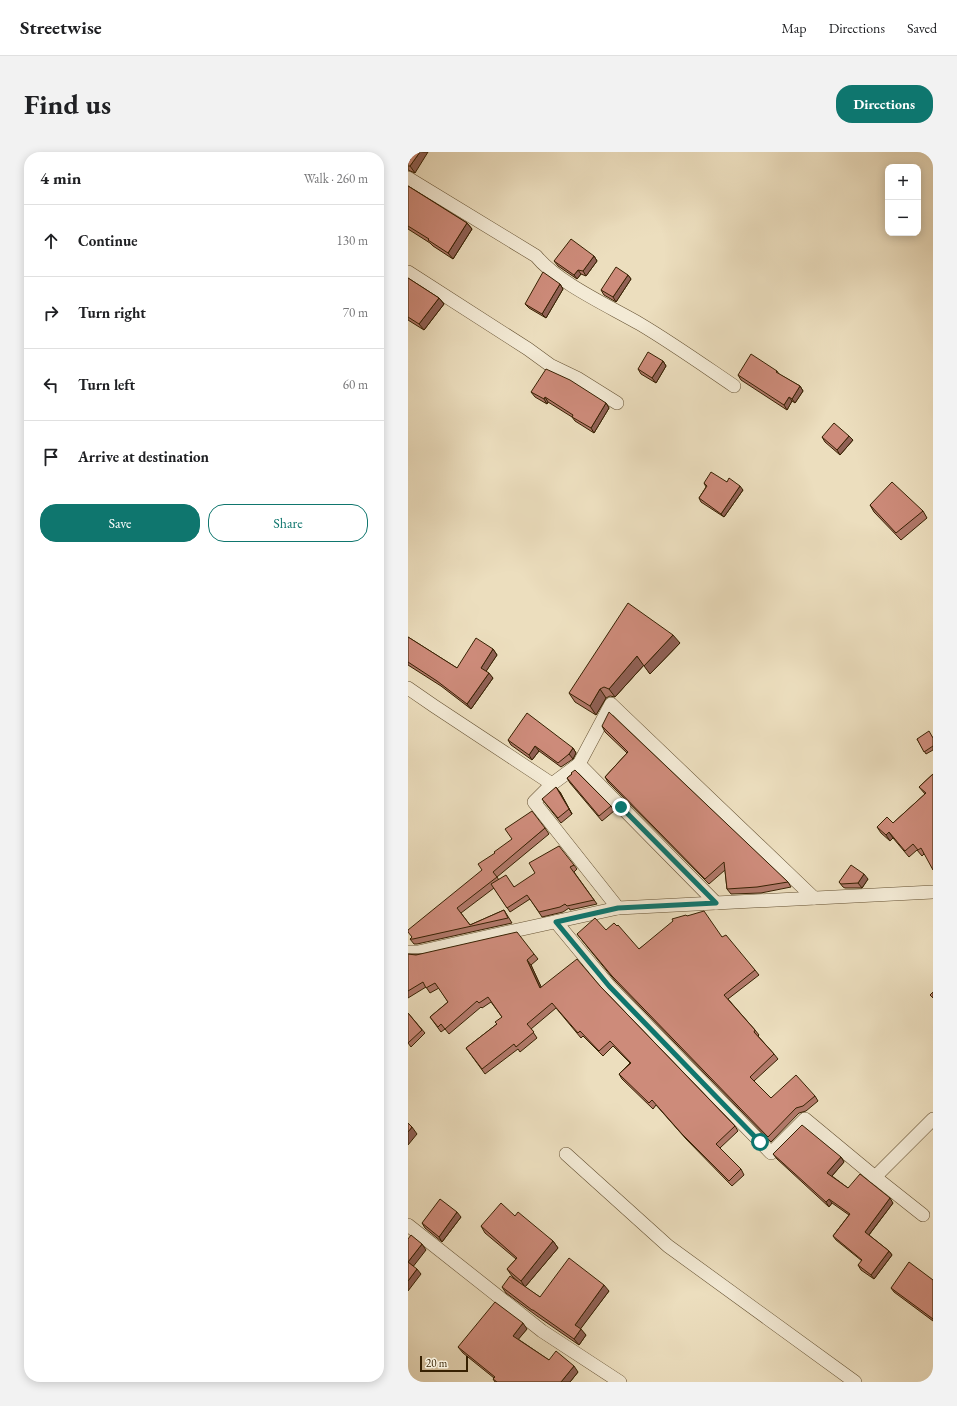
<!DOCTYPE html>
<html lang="en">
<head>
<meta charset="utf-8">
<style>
	:root { --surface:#fff; --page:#f2f2f2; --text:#202124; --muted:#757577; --line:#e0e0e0; --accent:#0f766e }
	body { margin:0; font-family:"EB Garamond",serif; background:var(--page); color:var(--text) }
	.controls { position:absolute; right:12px; top:12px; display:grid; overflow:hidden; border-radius:8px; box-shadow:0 2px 10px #0003 }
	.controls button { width:36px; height:36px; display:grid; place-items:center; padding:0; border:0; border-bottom:1px solid var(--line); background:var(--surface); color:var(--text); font:20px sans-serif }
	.scale { position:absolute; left:12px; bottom:10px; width:48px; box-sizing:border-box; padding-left:4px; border:2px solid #372102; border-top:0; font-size:11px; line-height:14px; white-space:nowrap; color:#372102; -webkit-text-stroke:3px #f3ead5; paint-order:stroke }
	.stop { position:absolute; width:12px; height:12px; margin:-9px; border:3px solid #0f766e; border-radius:50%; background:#fff }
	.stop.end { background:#0f766e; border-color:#fff; box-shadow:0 1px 4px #0008 }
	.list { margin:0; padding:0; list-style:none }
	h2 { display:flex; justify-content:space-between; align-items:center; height:52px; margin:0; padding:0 16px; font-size:17px }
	h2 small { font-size:13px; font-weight:400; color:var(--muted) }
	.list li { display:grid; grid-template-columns:26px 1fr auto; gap:12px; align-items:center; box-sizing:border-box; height:72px; padding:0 16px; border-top:1px solid var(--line) }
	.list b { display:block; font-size:15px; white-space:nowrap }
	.list em { font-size:13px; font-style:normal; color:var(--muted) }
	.actions { display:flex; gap:8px; padding:12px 16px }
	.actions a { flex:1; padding:9px 0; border:1px solid var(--accent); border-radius:16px; text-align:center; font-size:14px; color:var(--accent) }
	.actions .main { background:var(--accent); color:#fff }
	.icon { flex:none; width:22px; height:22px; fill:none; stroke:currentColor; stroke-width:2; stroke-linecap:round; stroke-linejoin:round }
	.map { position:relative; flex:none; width:525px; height:1230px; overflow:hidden; border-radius:16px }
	header { display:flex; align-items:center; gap:24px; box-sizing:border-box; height:56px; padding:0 20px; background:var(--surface); border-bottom:1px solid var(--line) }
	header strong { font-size:19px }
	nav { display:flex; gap:22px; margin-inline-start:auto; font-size:14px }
	.intro { display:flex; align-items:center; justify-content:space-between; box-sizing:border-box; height:96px; padding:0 24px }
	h1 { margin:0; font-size:28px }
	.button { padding:10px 18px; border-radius:16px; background:var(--accent); color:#fff; font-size:14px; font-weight:700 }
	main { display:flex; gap:24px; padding:0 24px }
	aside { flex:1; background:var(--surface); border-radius:16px; box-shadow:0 2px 10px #0003 }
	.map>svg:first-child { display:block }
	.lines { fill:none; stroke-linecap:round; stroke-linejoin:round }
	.minor-casing { stroke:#645031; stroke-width:14 }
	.minor { stroke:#f3ead5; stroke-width:13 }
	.wall { fill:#b07869; stroke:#372102 }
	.shaded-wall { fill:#906155; stroke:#372102 }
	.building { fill:#cd8b7a; stroke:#372102 }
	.route { stroke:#0f766e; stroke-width:5 }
</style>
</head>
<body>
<header>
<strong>Streetwise</strong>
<nav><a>Map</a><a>Directions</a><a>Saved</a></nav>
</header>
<div class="intro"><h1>Find us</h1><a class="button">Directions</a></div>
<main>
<aside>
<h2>4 min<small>Walk · 260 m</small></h2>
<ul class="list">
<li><svg class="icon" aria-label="ahead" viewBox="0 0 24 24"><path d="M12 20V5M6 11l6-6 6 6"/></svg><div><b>Continue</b></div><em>130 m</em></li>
<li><svg class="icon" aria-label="right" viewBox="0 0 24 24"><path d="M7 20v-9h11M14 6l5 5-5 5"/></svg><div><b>Turn right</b></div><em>70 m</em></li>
<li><svg class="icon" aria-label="left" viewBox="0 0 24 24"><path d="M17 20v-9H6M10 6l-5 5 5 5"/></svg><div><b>Turn left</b></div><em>60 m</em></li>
<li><svg class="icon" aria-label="arrive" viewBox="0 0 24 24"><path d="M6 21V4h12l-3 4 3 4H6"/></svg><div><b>Arrive at destination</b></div></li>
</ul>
<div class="actions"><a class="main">Save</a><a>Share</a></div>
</aside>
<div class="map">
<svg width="525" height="1230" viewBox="0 0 525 1230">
	<rect width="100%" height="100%" fill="#ecdebe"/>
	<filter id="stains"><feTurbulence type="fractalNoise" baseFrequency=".005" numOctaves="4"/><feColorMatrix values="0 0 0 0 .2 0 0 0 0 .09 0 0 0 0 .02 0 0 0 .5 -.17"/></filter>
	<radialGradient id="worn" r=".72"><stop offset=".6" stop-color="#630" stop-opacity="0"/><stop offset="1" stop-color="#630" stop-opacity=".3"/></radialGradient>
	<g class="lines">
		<defs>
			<g id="minor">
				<path d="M 0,26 L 128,104 C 150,131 201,154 232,172 C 264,191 295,213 326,234"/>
				<polyline points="0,120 120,197 142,213 169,226 209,251"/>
				<polyline points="0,536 26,554 144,632"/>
				<polyline points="171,612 203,552 406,746"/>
				<polyline points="210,756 126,650 144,632 171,612 308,751"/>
				<polyline points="148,770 201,834 363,1001 397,967 467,1025"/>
				<polyline points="0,800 10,800 210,756 525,740"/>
				<polyline points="158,1002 260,1094 447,1230"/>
				<polyline points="515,1063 467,1025 525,967"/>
				<polyline points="0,1073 134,1179 212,1230"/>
			</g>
		</defs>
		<use href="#minor" class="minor-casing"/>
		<use href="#minor" class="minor"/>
	</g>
	<g class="wall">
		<polygon points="0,0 7,21 0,18"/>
		<polygon points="0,34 59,71 64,77 45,107 25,94 22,91 0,77"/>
		<polygon points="186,104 189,109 178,124 173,122 169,127 150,114 146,109"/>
		<polygon points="220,123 223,127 208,150 196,143 193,138"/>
		<polygon points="0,126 31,146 36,152 16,178 0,168"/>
		<polygon points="152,132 155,137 138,166 121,156 117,152"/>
		<polygon points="255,209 258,214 248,231 233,222 230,217"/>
		<polygon points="369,219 371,222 392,234 395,239 387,251 384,249 379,258 333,228 330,223"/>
		<polygon points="123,240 198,251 201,256 186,281 167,269 164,265 140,250 139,252 127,245"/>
		<polygon points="414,285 445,288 432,303 417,290"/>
		<polygon points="319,330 335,338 316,365 293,350 291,346 298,335 296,331"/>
		<polygon points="462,353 515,359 519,366 493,388 466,360"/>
		<polygon points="0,485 49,516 85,497 89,503 78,519 85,526 63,557 33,534 0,513"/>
		<polygon points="272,491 242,522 236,513 207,545 202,544 198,546 188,563 167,550 161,541"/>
		<polygon points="194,574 380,730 383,735 353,741 323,742 319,737 317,718 301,732 200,630 197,625 219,601 197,580"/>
		<polygon points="525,585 525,598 518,602 509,587"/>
		<polygon points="100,588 165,596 168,601 165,607 153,615 131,599 124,608 103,593"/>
		<polygon points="163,621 203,654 206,659 194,669 162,631 159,626 164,622"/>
		<polygon points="525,622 516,702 514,704 509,698 501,705 485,686 482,689 473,681 469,675 485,671 517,642 511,635"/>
		<polygon points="152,640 164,662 153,671 134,647"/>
		<polygon points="137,676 141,682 89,725 91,728 107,735 166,713 169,717 166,720 189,752 162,758 161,756 155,760 134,765 122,747 102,760 86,736 53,761 62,773 96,758 104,771 9,792 6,792 2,787"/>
		<polygon points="460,727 454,736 437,736 435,735 431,730"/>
		<polygon points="279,764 314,785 347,818 351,823 320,847 347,878 351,883 350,884 366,902 370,907 346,929 363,946 407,944 410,949 398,959 391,961 363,990 207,829 169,782 198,778 231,797"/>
		<polygon points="0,802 126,802 130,807 123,813 133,835 192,834 327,974 330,979 312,996 333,1017 336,1023 324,1034 278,987 248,953 245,957 214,927 211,922 222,911 205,894 195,904 175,884 173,886 148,856 123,877 129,886 112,900 110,897 77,922 58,896 89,872 94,865 83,850 74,856 73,855 41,882 37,877 33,880 22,865 40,850 31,836 22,841 18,835 0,846"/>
		<polygon points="0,861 17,881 3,895 0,891"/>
		<polygon points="365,1002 433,1005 436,1010 424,1024 440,1036 485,1051 461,1083 481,1099 484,1103 466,1127 453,1118 450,1113 454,1109 428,1088 425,1084 441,1063 424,1051 421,1055 369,1007"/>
		<polygon points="107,1064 145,1089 150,1096 117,1135 132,1145 201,1139 172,1177 178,1183 171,1193 129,1164 98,1141 94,1135 114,1133 104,1124 99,1117 108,1107 77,1081 73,1074"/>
		<polygon points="53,1065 34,1090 17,1076 14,1071"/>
		<polygon points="525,1128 525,1169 486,1140 483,1136"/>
		<polygon points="119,1177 110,1187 141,1208 170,1220 162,1230 87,1230 85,1227 86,1226 55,1201 50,1195"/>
	</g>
	<g class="shaded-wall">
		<polygon points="12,0 20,0 7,21 2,14"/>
		<polygon points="59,71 64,77 45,107 40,101"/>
		<polygon points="186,104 189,109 178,124 175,119"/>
		<polygon points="170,118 173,122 169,127 166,123"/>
		<polygon points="220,123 223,127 208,150 205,145"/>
		<polygon points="152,132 155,137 138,166 134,162"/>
		<polygon points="31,146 36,152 16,178 11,172"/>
		<polygon points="255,209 258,214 248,231 244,226"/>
		<polygon points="392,234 395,239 387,251 384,247"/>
		<polygon points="137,245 140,250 139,252 136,247"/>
		<polygon points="381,245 384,249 379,258 376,253"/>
		<polygon points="198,251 201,256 186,281 183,276"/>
		<polygon points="441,284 445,288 432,303 429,298"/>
		<polygon points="332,334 335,338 316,365 313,362"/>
		<polygon points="265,483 272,491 242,522 236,514"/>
		<polygon points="85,497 89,503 77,521 73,516"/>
		<polygon points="229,504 236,513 207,545 201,537"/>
		<polygon points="81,521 85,526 63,557 59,552"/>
		<polygon points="192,537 198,546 188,563 182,554"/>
		<polygon points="127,594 131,599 124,608 121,603"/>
		<polygon points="165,596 168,601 165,607 161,602"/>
		<polygon points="148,635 152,640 164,662 161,657"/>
		<polygon points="481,680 485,686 482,689 478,683"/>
		<polygon points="456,722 460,727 454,736 450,731"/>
		<polygon points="119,808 123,813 136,841 132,836"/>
		<polygon points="4,975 9,982 0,993 0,980"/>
		<polygon points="433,1005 436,1010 423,1025 419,1021"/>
		<polygon points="482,1046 485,1051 460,1084 457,1080"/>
		<polygon points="421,1047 424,1051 421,1055 418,1050"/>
		<polygon points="49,1060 53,1065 34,1090 31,1085"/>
		<polygon points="145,1089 150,1096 117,1135 113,1129"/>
		<polygon points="14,1092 18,1098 4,1116 0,1110"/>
		<polygon points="481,1099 484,1103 466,1127 463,1123"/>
		<polygon points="9,1117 13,1122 0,1139 0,1129"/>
		<polygon points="196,1133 201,1139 171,1179 167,1173"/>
		<polygon points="115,1171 119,1177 109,1189 105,1184"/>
		<polygon points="173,1177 178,1183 171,1193 166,1187"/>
		<polygon points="166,1214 170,1220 162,1230 153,1230"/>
	</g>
	<g class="building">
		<polygon points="0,0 12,0 2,14 0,14"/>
		<polygon points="0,34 59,71 40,101 20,88 21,87 0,74"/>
		<polygon points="163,87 186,104 175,119 170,118 166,123 146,109"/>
		<polygon points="208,115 220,123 205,145 193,138"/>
		<polygon points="135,120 152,132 134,162 117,152"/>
		<polygon points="0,126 31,146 11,172 0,165"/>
		<polygon points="240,200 255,209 244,226 230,217"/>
		<polygon points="343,202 369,219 368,220 392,234 384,247 381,245 376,253 330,223"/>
		<polygon points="138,217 162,228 198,251 183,276 164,265 165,263 137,245 136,247 123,240"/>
		<polygon points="426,271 441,284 429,298 414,285"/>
		<polygon points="303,320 319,330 321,326 332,334 313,362 291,346 299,334 296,331"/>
		<polygon points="484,330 515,359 488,381 462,353"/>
		<polygon points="220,451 265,483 236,514 229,504 201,537 196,535 192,537 182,554 161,541"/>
		<polygon points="0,485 49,516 68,486 85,497 73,516 81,521 59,552 29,529 0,510"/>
		<polygon points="201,560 380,730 349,735 319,737 316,710 297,727 197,625 220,600 194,574"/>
		<polygon points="119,561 165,596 161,602 150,611 127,594 121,603 100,588"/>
		<polygon points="521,579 525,586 525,594 516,600 509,587"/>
		<polygon points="167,618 203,654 191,664 159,626 164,622 163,621"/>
		<polygon points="525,622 525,718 513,696 510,698 505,692 497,699 481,680 478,683 469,675 479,665 485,671 518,641 511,635"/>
		<polygon points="148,635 161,657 150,666 134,647"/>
		<polygon points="124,659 137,676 85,720 89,725 49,756 62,773 96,758 100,766 5,787 2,787 4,785 0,780 0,778 74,718 70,712 87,701 86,700 104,687 97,677"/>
		<polygon points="151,694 166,713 162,715 186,748 159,754 157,752 152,755 131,760 119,743 99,756 83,732 98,723 106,735 127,721 121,711"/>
		<polygon points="443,713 456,722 450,731 433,732 431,730"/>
		<polygon points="296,759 314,785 318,783 347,818 316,843 347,878 346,880 366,902 342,925 363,946 388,923 407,944 395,954 388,956 360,985 204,824 169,782 187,766 198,778 206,771 209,774 210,773 231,797 265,769 264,767 278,763 279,764"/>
		<polygon points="109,780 126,802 119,808 132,836 169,807 192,834 327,974 308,992 333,1017 321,1029 274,982 244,948 241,951 211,922 223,911 202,889 191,899 172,879 170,881 144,851 119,872 126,880 108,895 106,892 74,917 58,896 89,872 87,870 94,865 80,845 71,851 69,849 37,877 33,872 30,875 22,865 40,850 27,831 18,836 15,830 0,839 0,802 8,803"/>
		<polygon points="525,840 525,846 522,843"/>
		<polygon points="0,861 14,878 0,891"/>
		<polygon points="0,971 4,975 0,980"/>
		<polygon points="394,973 433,1005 419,1021 440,1036 452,1022 482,1046 457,1080 481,1099 463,1123 450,1113 454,1108 425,1084 442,1062 421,1047 418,1050 365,1002"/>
		<polygon points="32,1047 49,1060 31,1085 14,1071"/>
		<polygon points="93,1051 107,1064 110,1060 145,1089 113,1129 99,1117 109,1106 73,1074"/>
		<polygon points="3,1083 14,1092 0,1110 9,1117 0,1129 0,1087"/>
		<polygon points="161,1106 196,1133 167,1173 173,1177 166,1187 125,1158 124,1158 94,1135 102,1124 132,1145"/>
		<polygon points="501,1110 525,1128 525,1167 483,1136"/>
		<polygon points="87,1150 115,1171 105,1184 141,1208 148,1199 166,1214 153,1230 89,1230 85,1227 87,1225 50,1195"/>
	</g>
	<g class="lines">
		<polyline class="route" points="213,655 308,751 210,756 148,770 201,834 352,990"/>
	</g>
	<rect width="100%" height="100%" filter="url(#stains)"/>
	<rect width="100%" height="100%" fill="url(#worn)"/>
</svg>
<div class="controls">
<button>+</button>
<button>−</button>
</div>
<div class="scale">20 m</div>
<div class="stop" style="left:352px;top:990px"></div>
<div class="stop end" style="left:213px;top:655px"></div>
</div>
</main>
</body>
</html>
